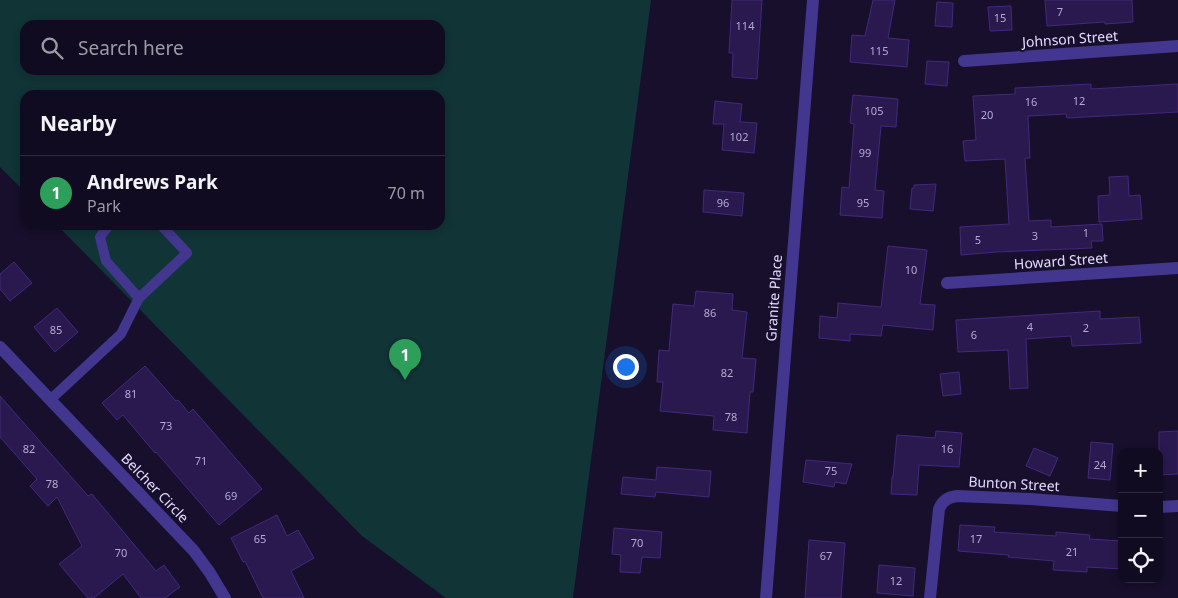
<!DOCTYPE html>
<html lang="en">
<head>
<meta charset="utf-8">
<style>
	:root { --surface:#110b21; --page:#1a142a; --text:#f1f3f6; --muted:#9c9ba5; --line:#302b3f; --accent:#06ceff }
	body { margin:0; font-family:"Noto Sans",sans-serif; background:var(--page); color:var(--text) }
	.controls { position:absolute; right:15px; bottom:15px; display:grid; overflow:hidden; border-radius:10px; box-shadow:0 2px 8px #0003 }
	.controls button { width:45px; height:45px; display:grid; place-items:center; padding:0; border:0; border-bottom:1px solid var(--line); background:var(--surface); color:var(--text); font:25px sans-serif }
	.you { position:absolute; left:625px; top:366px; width:18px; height:18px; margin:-12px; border:4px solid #fff; border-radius:50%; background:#1a73e8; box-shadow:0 0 0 8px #1a73e833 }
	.badge { display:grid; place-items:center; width:32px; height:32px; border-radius:50%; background:var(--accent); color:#fff; font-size:16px; font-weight:700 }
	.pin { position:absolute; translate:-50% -41px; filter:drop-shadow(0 1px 2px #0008) }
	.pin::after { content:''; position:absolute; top:26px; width:18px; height:15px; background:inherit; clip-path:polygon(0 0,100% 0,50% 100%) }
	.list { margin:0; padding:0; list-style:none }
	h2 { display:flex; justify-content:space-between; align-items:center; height:65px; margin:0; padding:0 20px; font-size:21px }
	h2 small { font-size:16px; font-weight:400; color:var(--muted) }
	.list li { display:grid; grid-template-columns:32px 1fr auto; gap:15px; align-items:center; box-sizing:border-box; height:75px; padding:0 20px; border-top:1px solid var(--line) }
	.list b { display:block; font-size:19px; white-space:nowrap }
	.list p { margin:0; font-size:16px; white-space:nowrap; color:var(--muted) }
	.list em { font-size:16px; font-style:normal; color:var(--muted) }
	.icon { flex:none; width:28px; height:28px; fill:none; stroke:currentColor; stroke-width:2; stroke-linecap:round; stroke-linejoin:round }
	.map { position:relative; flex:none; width:1178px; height:598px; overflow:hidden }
	.search { position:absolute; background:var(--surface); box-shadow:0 2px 8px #0003; left:20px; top:20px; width:425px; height:55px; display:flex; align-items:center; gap:12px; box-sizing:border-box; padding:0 18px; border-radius:15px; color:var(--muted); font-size:19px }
	.panel { position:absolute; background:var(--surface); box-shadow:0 2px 8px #0003; left:20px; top:90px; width:425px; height:140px; border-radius:15px }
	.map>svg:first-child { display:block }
	.green { fill:#113437; fill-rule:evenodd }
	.building { fill:#29194f; stroke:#42297d }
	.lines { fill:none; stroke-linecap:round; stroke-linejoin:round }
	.service { stroke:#42368f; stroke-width:10 }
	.minor { stroke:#42368f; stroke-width:12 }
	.labels { text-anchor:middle; stroke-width:4; stroke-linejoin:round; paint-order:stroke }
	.number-label { font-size:11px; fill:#b4aad3 }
	.street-label { font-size:14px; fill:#e2daff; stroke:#170f2c }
</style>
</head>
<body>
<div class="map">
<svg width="1178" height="598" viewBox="0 0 1178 598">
	<rect width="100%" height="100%" fill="#170f2c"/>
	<path class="green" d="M 0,0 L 651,0 L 573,598 L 446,598 L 362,536 L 57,225 L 440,225 L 440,95 L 25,95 L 25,192 L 0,167 ZM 25,25 L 440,25 L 440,70 L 25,70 Z"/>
	<g class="building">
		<polygon points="732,0 762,0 757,79 732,77 733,53 729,53"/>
		<polygon points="873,0 895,0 888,38 909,40 907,67 850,62 852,35 865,36"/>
		<polygon points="1045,0 1132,0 1133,22 1105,24 1105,22 1047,26"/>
		<polygon points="937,2 953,3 952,27 935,26"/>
		<polygon points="1011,6 1012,30 990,31 988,7"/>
		<polygon points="927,61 949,62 947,86 925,84"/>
		<polygon points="1091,84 1091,89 1178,84 1178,112 1067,118 1066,114 1028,116 1030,158 1025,158 1029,221 1051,220 1051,227 1102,224 1103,241 1091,241 1092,248 996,252 961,255 960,227 1009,224 1005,159 965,161 963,141 976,140 973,96 1015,94 1015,88"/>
		<polygon points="853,95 898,99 896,127 881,126 875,190 884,191 882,218 840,215 842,187 849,188 854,124 850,123"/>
		<polygon points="715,101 742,104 740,122 757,123 754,153 722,150 724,124 713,124"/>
		<polygon points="1128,176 1129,196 1140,195 1142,219 1099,222 1098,196 1110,195 1109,177"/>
		<polygon points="936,184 933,211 910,209 912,188 914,188 914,185"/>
		<polygon points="704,190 744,193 742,216 703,212"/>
		<polygon points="888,246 927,250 920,304 935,305 933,330 883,325 881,336 850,334 850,341 819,338 820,316 837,318 838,303 881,307"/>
		<polygon points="14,262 32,283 10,301 0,289 0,274"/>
		<polygon points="696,291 733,294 732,310 747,312 742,358 756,359 753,392 750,392 747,433 713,430 714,416 660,411 663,382 657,382 659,350 669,351 673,304 694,306"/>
		<polygon points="57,308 78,332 55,352 34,327"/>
		<polygon points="1100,311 1100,319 1139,317 1141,343 1072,346 1071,336 1026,339 1028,388 1010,389 1008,350 958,352 956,320"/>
		<polygon points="145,366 176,401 178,400 189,413 193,409 262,489 219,525 156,452 155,453 123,415 117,420 102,403"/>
		<polygon points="959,372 961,394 943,396 940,374"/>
		<polygon points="0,396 88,496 92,494 156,571 164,565 180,587 165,598 141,598 123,574 94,598 88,598 59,564 82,546 57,497 48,506 30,486 37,479 0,437"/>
		<polygon points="936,431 962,433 959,467 919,465 917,495 891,494 892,477 893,477 897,435 935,438"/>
		<polygon points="1178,431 1178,474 1159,475 1159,432"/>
		<polygon points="1091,442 1113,444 1110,480 1088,478"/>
		<polygon points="1034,448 1058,458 1050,476 1026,466"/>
		<polygon points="806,460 852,464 846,484 835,482 834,487 803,482"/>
		<polygon points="657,467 711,471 709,497 656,492 655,497 621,494 623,477 656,480"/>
		<polygon points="277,515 287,536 298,530 314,558 291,571 304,598 263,598 245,561 243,562 231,538"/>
		<polygon points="960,525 995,527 994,532 1056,536 1056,532 1090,535 1089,539 1122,541 1122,569 1087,567 1087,572 1053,570 1054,561 1008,557 1009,555 958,551"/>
		<polygon points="614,528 662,532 660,558 642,557 640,573 620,572 621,555 612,554"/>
		<polygon points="809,540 845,543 841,598 805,598"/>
		<polygon points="879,565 915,568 913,596 877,593"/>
	</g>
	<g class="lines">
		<g class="service">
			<polyline points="109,225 100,237 106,261 139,298"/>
			<polyline points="50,400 121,334 139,298 187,253 161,225"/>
		</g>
		<g class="minor">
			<polyline points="964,61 1178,46"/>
			<polyline points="947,283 1178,268"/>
			<polyline points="0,347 194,551 210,573 225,598"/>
			<polyline points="1159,507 1178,506"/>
			<polyline points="766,598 813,0"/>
			<path d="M 930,598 L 939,509 C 942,501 948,497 957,496 L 1030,499 L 1122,506"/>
		</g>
	</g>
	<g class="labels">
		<g class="number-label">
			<text x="1060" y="16">7</text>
			<text x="1000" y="22">15</text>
			<text x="745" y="30">114</text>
			<text x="879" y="55">115</text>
			<text x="1079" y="105">12</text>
			<text x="1031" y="106">16</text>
			<text x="874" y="115">105</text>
			<text x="987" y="119">20</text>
			<text x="739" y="141">102</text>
			<text x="865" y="157">99</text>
			<text x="723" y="207">96</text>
			<text x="863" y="207">95</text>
			<text x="1086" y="237">1</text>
			<text x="1035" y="240">3</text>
			<text x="978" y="244">5</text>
			<text x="911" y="274">10</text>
			<text x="710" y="317">86</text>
			<text x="1030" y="331">4</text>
			<text x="1086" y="332">2</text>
			<text x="56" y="334">85</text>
			<text x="974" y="339">6</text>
			<text x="727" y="377">82</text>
			<text x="131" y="398">81</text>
			<text x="731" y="421">78</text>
			<text x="166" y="430">73</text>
			<text x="29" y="453">82</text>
			<text x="947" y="453">16</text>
			<text x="201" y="465">71</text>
			<text x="1100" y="469">24</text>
			<text x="831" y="475">75</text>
			<text x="52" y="488">78</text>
			<text x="231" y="500">69</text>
			<text x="260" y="543">65</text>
			<text x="976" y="543">17</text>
			<text x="637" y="547">70</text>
			<text x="1072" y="556">21</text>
			<text x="121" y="557">70</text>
			<text x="826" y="560">67</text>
			<text x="896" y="585">12</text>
		</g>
		<g class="street-label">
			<text transform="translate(1070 39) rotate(-4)" y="5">Johnson Street</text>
			<text transform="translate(1061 261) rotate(-4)" y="5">Howard Street</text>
			<text transform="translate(774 298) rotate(-86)" y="5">Granite Place</text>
			<text transform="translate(1014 484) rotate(3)" y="5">Bunton Street</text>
			<text transform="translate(155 488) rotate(46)" y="5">Belcher Circle</text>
		</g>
	</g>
</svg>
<div class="controls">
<button>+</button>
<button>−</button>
<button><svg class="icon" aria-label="locate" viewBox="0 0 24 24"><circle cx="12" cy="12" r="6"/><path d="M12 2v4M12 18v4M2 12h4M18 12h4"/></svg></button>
</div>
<div class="you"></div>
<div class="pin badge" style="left:405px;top:380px;background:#2e9e5b">1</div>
<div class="search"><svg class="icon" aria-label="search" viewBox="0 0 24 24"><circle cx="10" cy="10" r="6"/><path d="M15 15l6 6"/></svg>Search here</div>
<section class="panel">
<h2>Nearby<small></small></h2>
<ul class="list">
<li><span class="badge" style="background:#2e9e5b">1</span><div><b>Andrews Park</b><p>Park</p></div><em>70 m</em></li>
</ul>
</section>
</div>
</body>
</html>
